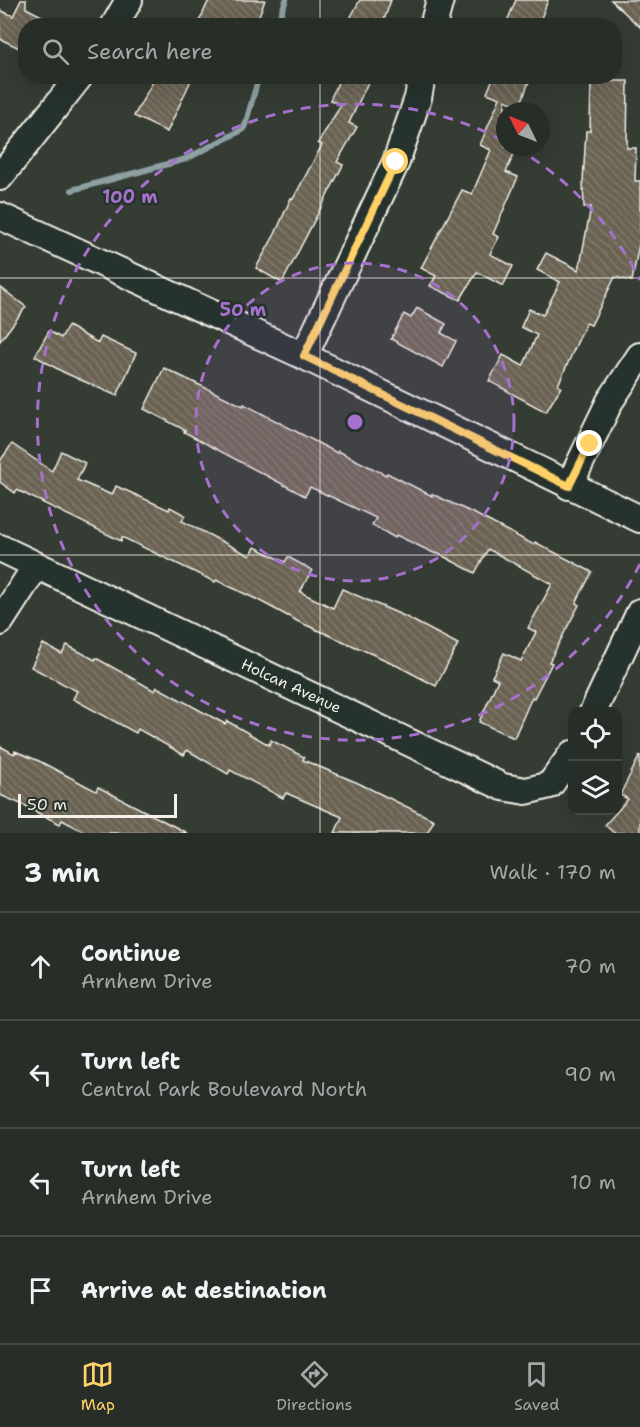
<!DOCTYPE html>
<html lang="en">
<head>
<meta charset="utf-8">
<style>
	:root { --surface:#272d27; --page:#2f352f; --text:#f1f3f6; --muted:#a4a8a7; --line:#434944; --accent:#ffd166 }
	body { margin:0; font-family:"Shantell Sans",sans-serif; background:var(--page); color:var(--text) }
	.controls { position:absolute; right:18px; bottom:18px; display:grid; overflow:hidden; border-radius:12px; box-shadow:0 6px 24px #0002 }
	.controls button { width:54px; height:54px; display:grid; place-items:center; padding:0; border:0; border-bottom:2px solid var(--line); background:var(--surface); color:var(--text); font:30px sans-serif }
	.compass { position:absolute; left:496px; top:102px; width:54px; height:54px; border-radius:50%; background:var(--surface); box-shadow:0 6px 24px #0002; rotate:313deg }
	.scale { position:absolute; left:18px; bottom:15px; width:159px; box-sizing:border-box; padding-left:6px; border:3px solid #f4f1e8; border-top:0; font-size:16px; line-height:21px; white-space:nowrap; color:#f4f1e8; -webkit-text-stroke:4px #26332d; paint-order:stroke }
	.stop { position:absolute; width:18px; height:18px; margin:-14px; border:4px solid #ffd166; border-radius:50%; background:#fff }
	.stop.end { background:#ffd166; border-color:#fff; box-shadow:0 2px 6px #0008 }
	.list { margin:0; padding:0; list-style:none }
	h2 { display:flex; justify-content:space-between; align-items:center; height:78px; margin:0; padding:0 24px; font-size:26px }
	h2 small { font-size:20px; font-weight:400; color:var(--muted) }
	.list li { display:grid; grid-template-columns:39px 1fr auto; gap:18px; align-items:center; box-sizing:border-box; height:108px; padding:0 24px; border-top:2px solid var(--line) }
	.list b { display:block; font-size:22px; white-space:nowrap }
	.list p { margin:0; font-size:20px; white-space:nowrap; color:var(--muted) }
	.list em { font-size:20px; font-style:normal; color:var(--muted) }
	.icon { flex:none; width:33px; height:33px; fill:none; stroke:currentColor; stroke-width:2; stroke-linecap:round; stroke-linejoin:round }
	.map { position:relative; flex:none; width:640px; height:833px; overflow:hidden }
	.search { position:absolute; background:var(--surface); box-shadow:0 6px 24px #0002; left:18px; right:18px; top:18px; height:66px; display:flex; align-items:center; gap:15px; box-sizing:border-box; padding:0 21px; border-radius:24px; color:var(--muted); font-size:22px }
	.sheet { height:510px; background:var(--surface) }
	nav { display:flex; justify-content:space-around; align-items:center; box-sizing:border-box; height:84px; border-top:2px solid var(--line); background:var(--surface); font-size:16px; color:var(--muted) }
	nav a { display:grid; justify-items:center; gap:3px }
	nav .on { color:var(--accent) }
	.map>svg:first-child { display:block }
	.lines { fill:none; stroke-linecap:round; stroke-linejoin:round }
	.stream { stroke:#8ea0a1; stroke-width:6 }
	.building { fill:url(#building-back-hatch); stroke:#f4f1e8; stroke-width:1.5 }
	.minor-casing { stroke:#f4f1e8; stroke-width:30 }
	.minor { stroke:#26332d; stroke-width:26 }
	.route { stroke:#ffd166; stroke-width:8 }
	.grid { fill:none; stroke:#f4f1e8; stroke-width:1.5; stroke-opacity:0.55 }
	.ring { fill:none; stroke:#a571cd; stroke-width:3; stroke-dasharray:10 8 }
	.labels { text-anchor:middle; stroke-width:5; stroke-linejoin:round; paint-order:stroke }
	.street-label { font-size:15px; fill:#f4f1e8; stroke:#26332d }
	.centre { fill:#a571cd; stroke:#26332d; stroke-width:3 }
	.ring-label { font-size:18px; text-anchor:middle; font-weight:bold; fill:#a571cd; stroke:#26332d; stroke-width:5; stroke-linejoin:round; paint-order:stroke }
</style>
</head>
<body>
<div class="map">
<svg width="640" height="833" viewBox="0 0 640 833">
	<defs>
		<pattern id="building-back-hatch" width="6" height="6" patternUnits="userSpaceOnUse" patternTransform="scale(1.5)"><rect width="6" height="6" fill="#6a6252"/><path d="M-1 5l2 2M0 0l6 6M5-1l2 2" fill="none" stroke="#80796b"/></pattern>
	</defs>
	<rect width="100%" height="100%" fill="#343c34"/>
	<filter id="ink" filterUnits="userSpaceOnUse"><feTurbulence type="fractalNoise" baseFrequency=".0167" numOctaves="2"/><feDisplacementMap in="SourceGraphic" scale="12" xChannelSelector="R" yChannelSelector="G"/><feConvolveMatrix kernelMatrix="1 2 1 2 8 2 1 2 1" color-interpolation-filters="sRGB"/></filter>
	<g filter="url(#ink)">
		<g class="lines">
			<g class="stream">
				<polyline points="276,26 286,0"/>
				<polyline points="72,190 186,159 244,129 259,76"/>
			</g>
		</g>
		<g class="building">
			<polygon points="21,0 26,0 26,8 61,26 26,26 26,51 0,39 0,10 13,16"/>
			<polygon points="209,0 265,0 255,26 197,26"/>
			<polygon points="360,0 391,0 382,26 346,26"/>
			<polygon points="516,0 548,0 538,26 505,26"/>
			<polygon points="611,0 640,0 640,27"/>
			<polygon points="156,76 193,76 167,132 134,116"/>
			<polygon points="341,76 371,76 349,123 357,127 337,162 343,165 282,283 256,268 275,234 291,198 293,199 322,145 318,143 341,105 330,100"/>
			<polygon points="494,76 531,76 520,106 505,100 505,147 517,147 506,172 518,177 493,234 499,237 490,254 513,266 503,286 477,272 460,300 430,286 436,276 421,268 462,190 472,194 491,150 480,145 500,98 487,93"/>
			<polygon points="591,81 628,81 627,148 636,148 635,181 640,181 640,239 632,281 615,277 591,325 586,323 558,385 561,387 546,412 489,381 503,355 523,366 537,335 521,327 529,309 543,315 560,282 537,270 546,253 579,270 591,207 584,207 583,182 586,131 590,131"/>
			<polygon points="0,287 26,307 0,341"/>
			<polygon points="417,308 446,324 441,333 456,341 443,367 391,339 404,314 411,318"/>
			<polygon points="68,326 98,343 101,337 136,353 117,396 63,372 35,356 49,331 61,338"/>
			<polygon points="164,368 243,406 244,404 337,453 338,451 386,475 387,473 432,496 432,494 475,514 534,545 535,542 592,572 576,603 579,605 549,662 552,663 534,698 532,697 514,738 479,722 498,680 492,677 504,653 521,661 536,632 528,628 552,584 488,549 475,573 437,553 436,554 396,535 395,538 372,525 376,518 310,487 305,496 184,432 185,430 144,409"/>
			<polygon points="12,444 52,471 61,451 85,463 77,480 112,495 116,486 169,510 170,507 185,515 182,521 250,556 255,547 285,562 288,557 312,570 300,592 333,608 342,589 404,616 458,644 436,686 388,661 299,622 258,600 216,580 215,582 122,537 121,541 17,490 15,493 0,482 0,461"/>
			<polygon points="43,644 62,654 67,645 95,660 96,658 155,691 157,687 225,724 227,721 269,745 271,740 304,757 303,760 358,783 434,820 427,833 335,833 342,817 286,793 283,798 230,770 228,774 187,750 184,755 138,729 136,733 73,699 77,691 31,667"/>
			<polygon points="0,746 14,754 15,751 39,761 96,791 98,787 187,833 87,833 62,820 60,824 34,811 35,810 0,795"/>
			<polygon points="640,755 640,833 614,833 605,825 628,799 620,795"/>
		</g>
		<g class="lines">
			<defs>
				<g id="minor">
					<polyline points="114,26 129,0"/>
					<polyline points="433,26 440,0"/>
					<polyline points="0,177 80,76"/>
					<polyline points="0,216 304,356 640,519"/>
					<polyline points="304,356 396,162 418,98 422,76"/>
					<polyline points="569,486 610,401 640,356"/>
					<polyline points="0,548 503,787 526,791 550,785 572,754"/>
					<polyline points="0,622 36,566"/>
					<polyline points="593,712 640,612"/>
				</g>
			</defs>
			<use href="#minor" class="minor-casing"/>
			<use href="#minor" class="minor"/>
		</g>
	</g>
	<g class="lines" filter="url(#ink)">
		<polyline class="route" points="396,162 304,356 569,486 590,444"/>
	</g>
	<path class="grid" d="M 320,0 L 320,26M 320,76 L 320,833M 0,278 L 640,278M 0,555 L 640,555"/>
	<circle cx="355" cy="422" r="159" fill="#a571cd" fill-opacity=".12"/>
	<g class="ring">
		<circle cx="355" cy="422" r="159"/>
		<path d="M640 564A318 318 0 1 1 504 141M516 148A318 318 0 0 1 640 280"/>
	</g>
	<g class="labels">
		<g class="street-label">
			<text transform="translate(291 686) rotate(25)" y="5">Holcan Avenue</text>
		</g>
	</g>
	<circle cx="355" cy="422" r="9" class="centre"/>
	<g class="ring-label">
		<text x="130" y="203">100 m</text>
		<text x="243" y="316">50 m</text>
	</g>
</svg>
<div class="controls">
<button><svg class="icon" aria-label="locate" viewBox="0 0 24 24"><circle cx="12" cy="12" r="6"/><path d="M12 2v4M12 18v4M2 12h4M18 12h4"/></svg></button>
<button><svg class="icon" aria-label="layers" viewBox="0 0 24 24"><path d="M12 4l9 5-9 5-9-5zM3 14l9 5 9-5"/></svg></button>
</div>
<svg class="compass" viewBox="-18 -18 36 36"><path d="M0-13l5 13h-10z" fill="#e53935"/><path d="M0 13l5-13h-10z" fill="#a4a8a7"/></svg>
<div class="scale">50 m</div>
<div class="stop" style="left:396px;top:162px"></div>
<div class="stop end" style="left:590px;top:444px"></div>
<div class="search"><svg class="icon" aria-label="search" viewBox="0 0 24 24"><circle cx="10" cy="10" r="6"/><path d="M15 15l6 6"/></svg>Search here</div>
</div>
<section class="sheet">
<h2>3 min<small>Walk · 170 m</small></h2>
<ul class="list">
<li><svg class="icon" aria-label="ahead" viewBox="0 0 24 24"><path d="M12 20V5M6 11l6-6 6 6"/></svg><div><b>Continue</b><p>Arnhem Drive</p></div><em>70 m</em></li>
<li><svg class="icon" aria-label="left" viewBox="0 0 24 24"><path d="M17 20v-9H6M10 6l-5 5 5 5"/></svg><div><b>Turn left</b><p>Central Park Boulevard North</p></div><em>90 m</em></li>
<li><svg class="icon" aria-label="left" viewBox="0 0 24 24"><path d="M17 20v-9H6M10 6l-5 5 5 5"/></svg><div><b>Turn left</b><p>Arnhem Drive</p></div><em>10 m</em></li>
<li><svg class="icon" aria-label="arrive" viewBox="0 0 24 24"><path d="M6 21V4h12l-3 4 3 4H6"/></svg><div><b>Arrive at destination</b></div></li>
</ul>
</section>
<nav>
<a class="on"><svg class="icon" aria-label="map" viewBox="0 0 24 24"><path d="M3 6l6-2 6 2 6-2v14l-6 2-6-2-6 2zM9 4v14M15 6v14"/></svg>Map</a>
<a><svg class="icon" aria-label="directions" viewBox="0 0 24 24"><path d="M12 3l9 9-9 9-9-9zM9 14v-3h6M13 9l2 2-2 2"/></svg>Directions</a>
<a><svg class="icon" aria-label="saved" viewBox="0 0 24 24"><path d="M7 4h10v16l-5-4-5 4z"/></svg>Saved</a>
</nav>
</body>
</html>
